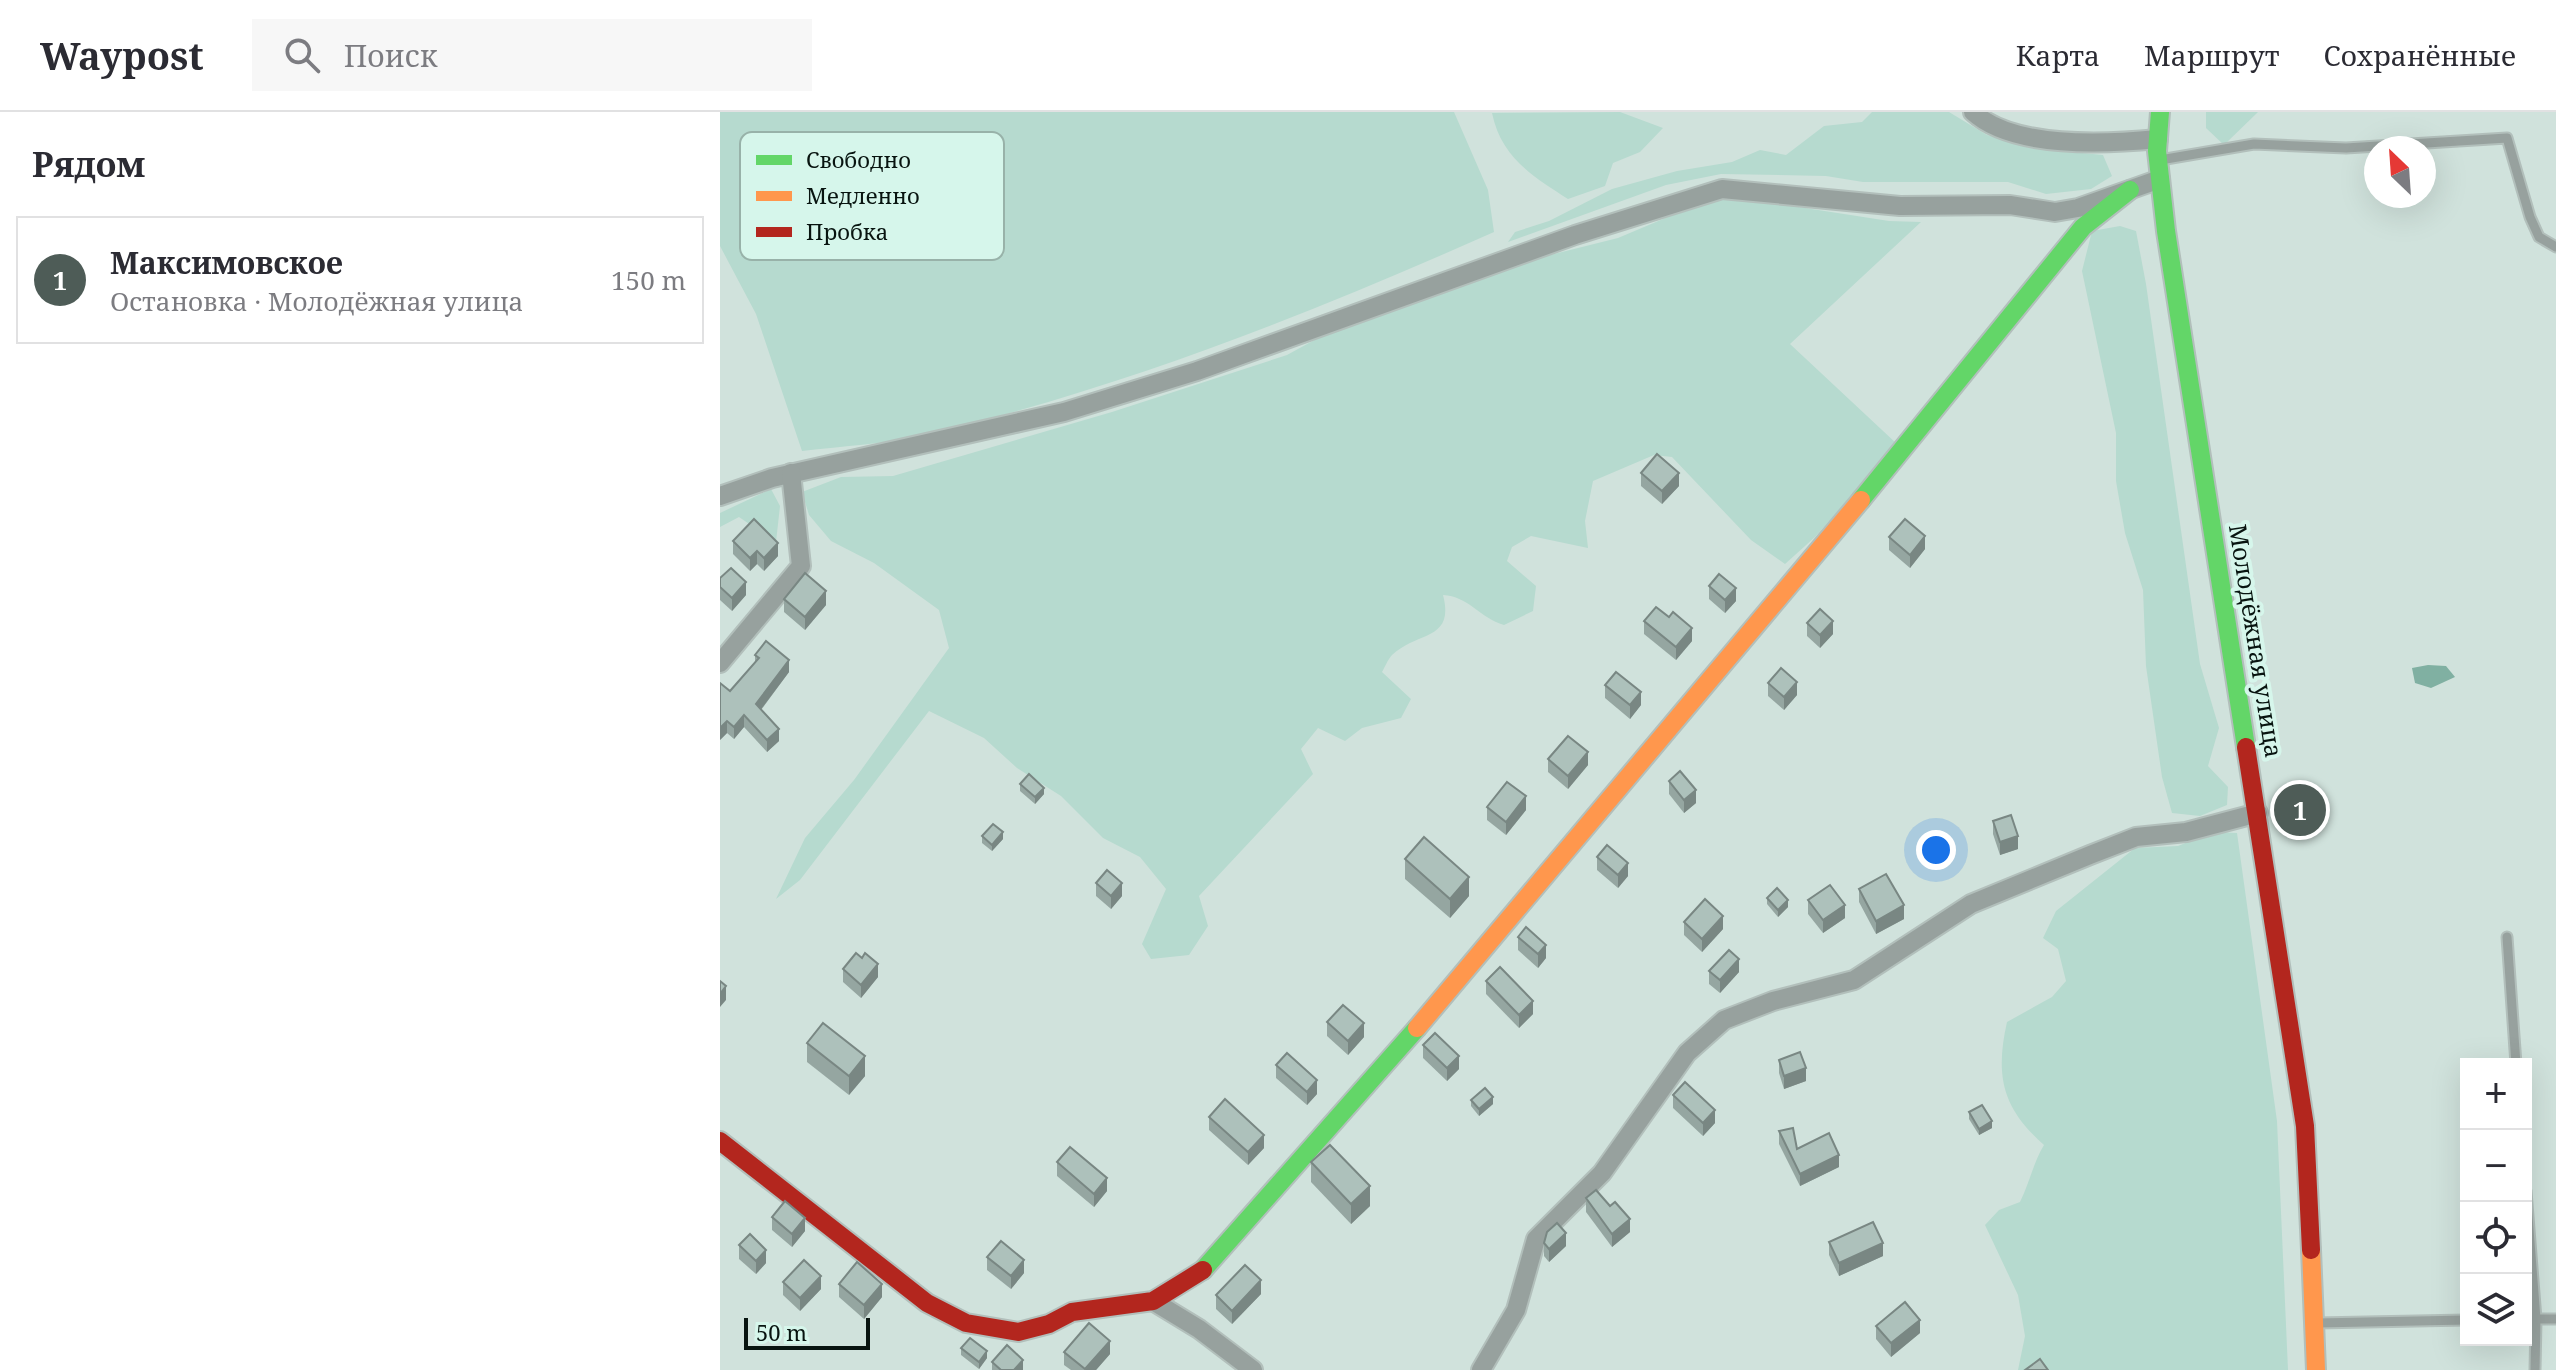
<!DOCTYPE html>
<html lang="ru">
<head>
<meta charset="utf-8">
<style>
	:root { --surface:#fff; --page:#f7f7f7; --text:#2b2b33; --muted:#7c7c81; --line:#e1e1e2; --accent:#4e5c57 }
	body { margin:0; font-family:"Noto Serif",serif; background:var(--page); color:var(--text) }
	.controls { position:absolute; right:24px; bottom:24px; display:grid; overflow:hidden; border-radius:0px; box-shadow:0 8px 32px #0002 }
	.controls button { width:72px; height:72px; display:grid; place-items:center; padding:0; border:0; border-bottom:2px solid var(--line); background:var(--surface); color:var(--text); font:40px sans-serif }
	.compass { position:absolute; left:1644px; top:24px; width:72px; height:72px; border-radius:50%; background:var(--surface); box-shadow:0 8px 32px #0002; rotate:335deg }
	.scale { position:absolute; left:24px; bottom:20px; width:126px; box-sizing:border-box; padding-left:8px; border:4px solid #081410; border-top:0; font-size:22px; line-height:28px; white-space:nowrap; color:#081410; -webkit-text-stroke:6px #d6f6eb; paint-order:stroke }
	.you { position:absolute; left:1216px; top:738px; width:28px; height:28px; margin:-20px; border:6px solid #fff; border-radius:50%; background:#1a73e8; box-shadow:0 0 0 12px #1a73e833 }
	.badge { display:grid; place-items:center; width:52px; height:52px; border-radius:50%; background:var(--accent); color:#fff; font-size:26px; font-weight:700 }
	.pin { position:absolute; translate:-50% -50%; border:4px solid #fff; box-shadow:0 2px 8px #0006 }
	.list { margin:0; padding:0; list-style:none }
	h2 { display:flex; justify-content:space-between; align-items:center; height:104px; margin:0; padding:0 32px; font-size:34px }
	h2 small { font-size:26px; font-weight:400; color:var(--muted) }
	.list li { display:grid; grid-template-columns:52px 1fr auto; gap:24px; align-items:center; box-sizing:border-box; height:128px; margin:0 16px 16px; padding:0 16px; border:2px solid var(--line); border-radius:0px }
	.list b { display:block; font-size:30px; white-space:nowrap }
	.list p { margin:0; font-size:26px; white-space:nowrap; color:var(--muted) }
	.list em { font-size:26px; font-style:normal; color:var(--muted) }
	.icon { flex:none; width:44px; height:44px; fill:none; stroke:currentColor; stroke-width:2; stroke-linecap:round; stroke-linejoin:round }
	.map { position:relative; flex:none; width:1836px; height:1258px; overflow:hidden }
	header { display:flex; align-items:center; gap:48px; box-sizing:border-box; height:112px; padding:0 40px; background:var(--surface); border-bottom:2px solid var(--line) }
	header strong { font-size:38px }
	nav { display:flex; gap:44px; margin-inline-start:auto; font-size:28px }
	.search { width:560px; height:72px; background:var(--page); display:flex; align-items:center; gap:20px; box-sizing:border-box; padding:0 28px; border-radius:0px; color:var(--muted); font-size:30px }
	main { display:flex }
	aside { flex:1; background:var(--surface) }
	.map>svg:first-child { display:block }
	.green { fill:#b6dacf }
	.water { fill:#80b0a2 }
	.lines { fill:none; stroke-linecap:round; stroke-linejoin:round }
	.lane-casing { stroke:#b2bfbb; stroke-width:13 }
	.street-casing { stroke:#b2bfbb; stroke-width:22 }
	.fast-casing { stroke:#b2bfbb; stroke-width:22 }
	.slow-casing { stroke:#b2bfbb; stroke-width:22 }
	.jam-casing { stroke:#b2bfbb; stroke-width:22 }
	.lane { stroke:#97a19e; stroke-width:9 }
	.street { stroke:#97a19e; stroke-width:18 }
	.fast { stroke:#63d668; stroke-width:18 }
	.slow { stroke:#ff974d; stroke-width:18 }
	.jam { stroke:#b3261e; stroke-width:18 }
	.wall { fill:#95a6a1 }
	.shaded-wall { fill:#798783 }
	.building { fill:#adc1bb; stroke:#798783; stroke-width:2 }
	.labels { text-anchor:middle; stroke-width:8; stroke-linejoin:round; paint-order:stroke }
	.street-label { font-size:24px; fill:#081410; stroke:#d6f6eb }
	.key { fill:#d6f6eb; stroke:#98b2a9; stroke-width:2 }
	.key-label { font-size:22px; fill:#081410 }
</style>
</head>
<body>
<header>
<strong>Waypost</strong>
<div class="search"><svg class="icon" aria-label="search" viewBox="0 0 24 24"><circle cx="10" cy="10" r="6"/><path d="M15 15l6 6"/></svg>Поиск</div>
<nav><a>Карта</a><a>Маршрут</a><a>Сохранённые</a></nav>
</header>
<main>
<aside>
<h2>Рядом<small></small></h2>
<ul class="list">
<li><span class="badge">1</span><div><b>Максимовское</b><p>Остановка · Молодёжная улица</p></div><em>150 m</em></li>
</ul>
</aside>
<div class="map">
<svg width="1836" height="1258" viewBox="0 0 1836 1258">
	<rect width="100%" height="100%" fill="#d0e2dc"/>
	<g class="green">
		<path d="M 0,0 L 734,0 L 768,78 L 774,120 C 592,201 403,276 208,322 C 167,332 123,334 82,339 L 36,202 L 0,134 Z"/>
		<path d="M 900,0 L 943,16 L 920,40 L 893,51 L 885,74 L 848,87 C 812,64 781,45 772,1 Z"/>
		<polygon points="1152,0 1229,0 1267,23 1332,38 1383,43 1392,64 1371,77 1326,82 1288,70 1143,70 1106,64 1001,62 946,73 788,130 795,120 829,109 892,77 957,59 1012,50 1040,38 1066,43 1104,14 1142,10"/>
		<polygon points="1486,0 1538,0 1504,33 1486,16"/>
		<path d="M 1022,86 L 1169,109 L 1201,110 L 1070,232 L 1177,332 L 1095,425 L 1065,452 L 1031,428 L 952,345 L 934,343 L 873,369 L 865,409 L 868,436 L 811,424 L 792,435 L 787,449 L 816,474 L 813,499 L 784,513 C 760,506 748,484 723,483 C 735,529 697,519 672,543 C 668,547 665,555 662,560 L 691,587 L 681,606 L 642,616 L 625,629 L 598,616 L 581,637 L 593,662 L 479,784 L 488,814 L 469,843 L 431,847 L 422,832 L 446,777 L 420,745 L 383,726 L 341,684 L 297,656 L 264,626 L 209,599 L 80,768 L 56,787 L 85,726 L 134,668 L 229,536 L 219,498 L 154,451 L 111,429 L 89,403 L 82,380 L 121,365 L 173,364 L 392,300 L 567,243 L 620,214 L 762,160 L 898,126 L 988,88 Z"/>
		<polygon points="1400,114 1416,119 1426,172 1480,552 1499,616 1488,654 1508,675 1507,693 1480,704 1452,701 1442,665 1426,554 1423,478 1405,421 1396,369 1396,321 1362,159 1372,119"/>
		<polygon points="51,377 60,394 56,430 19,405 0,415 0,401"/>
		<path d="M 1493,720 L 1517,721 L 1557,1009 L 1568,1258 L 1298,1258 L 1305,1224 L 1298,1183 L 1265,1113 L 1279,1098 L 1300,1090 C 1310,1070 1313,1051 1324,1033 C 1282,996 1275,964 1287,910 L 1332,885 L 1346,869 L 1338,837 L 1323,826 L 1336,799 L 1415,736 L 1458,734 Z"/>
	</g>
	<polygon class="water" points="1708,553 1726,554 1735,565 1711,576 1695,571 1692,556"/>
	<g class="lines">
		<defs>
			<g id="lane">
				<polyline points="1440,48 1534,32 1626,36 1787,26 1810,105 1819,125 1836,135"/>
				<polyline points="1787,825 1796,952"/>
				<polyline points="1806,1079 1816,1207 1815,1258"/>
				<polyline points="1806,1207 1836,1207"/>
				<polyline points="1597,1211 1746,1208"/>
			</g>
			<g id="street">
				<path d="M 1253,0 C 1293,37 1387,32 1438,27"/>
				<polyline points="0,384 52,366 344,300 477,259 855,123 1002,77 1180,94 1290,93 1335,100 1358,96 1440,67"/>
				<polyline points="0,551 81,454 71,361"/>
				<polyline points="433,1189 479,1217 533,1258"/>
				<polyline points="761,1258 796,1198 816,1127 882,1061 967,941 1004,908 1053,889 1134,868 1251,792 1370,743 1416,725 1466,720 1538,701"/>
			</g>
			<g id="fast">
				<polyline points="1440,0 1437,39 1446,119 1526,635"/>
				<polyline points="1141,388 1363,115 1410,78"/>
				<polyline points="483,1158 697,916"/>
			</g>
			<g id="slow">
				<polyline points="697,916 1141,388"/>
				<polyline points="1591,1138 1596,1258"/>
			</g>
			<g id="jam">
				<polyline points="1526,635 1585,1014 1591,1138"/>
				<polyline points="0,1029 207,1191 246,1211 298,1220 329,1212 352,1200 433,1189 483,1158"/>
			</g>
		</defs>
		<use href="#lane" class="lane-casing"/>
		<use href="#street" class="street-casing"/>
		<use href="#fast" class="fast-casing"/>
		<use href="#slow" class="slow-casing"/>
		<use href="#jam" class="jam-casing"/>
		<use href="#lane" class="lane"/>
		<use href="#street" class="street"/>
		<use href="#fast" class="fast"/>
		<use href="#slow" class="slow"/>
		<use href="#jam" class="jam"/>
	</g>
	<g class="wall">
		<polygon points="921,361 959,374 942,392 921,374"/>
		<polygon points="1169,425 1205,437 1190,456 1169,438"/>
		<polygon points="13,429 58,444 44,459 37,452 30,459 13,442"/>
		<polygon points="0,466 26,483 12,499 0,488"/>
		<polygon points="989,474 1016,489 1005,501 989,487"/>
		<polygon points="64,487 106,493 85,518 64,500"/>
		<polygon points="924,509 972,529 956,548 924,522"/>
		<polygon points="1087,511 1113,522 1100,536 1087,524"/>
		<polygon points="35,543 69,560 41,598 59,629 47,640 24,615 14,627 7,621 0,628 10,579 35,552"/>
		<polygon points="1048,571 1077,583 1064,598 1048,584"/>
		<polygon points="885,573 921,593 910,607 885,586"/>
		<polygon points="828,647 868,653 848,677 828,660"/>
		<polygon points="949,669 976,691 964,701 949,682"/>
		<polygon points="300,672 324,682 315,692 300,679"/>
		<polygon points="767,695 806,698 786,723 767,708"/>
		<polygon points="1273,709 1298,737 1280,743 1273,722"/>
		<polygon points="262,724 283,727 272,739 262,731"/>
		<polygon points="877,745 908,764 898,776 877,758"/>
		<polygon points="685,747 749,784 730,806 685,767"/>
		<polygon points="376,771 402,784 391,797 376,784"/>
		<polygon points="1139,777 1184,807 1156,822 1139,790"/>
		<polygon points="1047,786 1068,795 1058,805 1047,792"/>
		<polygon points="1088,788 1125,806 1103,821 1088,802"/>
		<polygon points="964,810 1003,817 982,840 964,823"/>
		<polygon points="798,825 826,846 818,856 798,838"/>
		<polygon points="123,857 158,865 141,886 123,870"/>
		<polygon points="989,859 1019,860 1000,881 989,872"/>
		<polygon points="766,869 813,902 799,916 766,882"/>
		<polygon points="607,910 644,925 628,943 607,924"/>
		<polygon points="87,931 145,964 129,983 87,950"/>
		<polygon points="703,933 739,957 727,969 703,946"/>
		<polygon points="1059,948 1086,969 1064,977 1059,961"/>
		<polygon points="556,953 597,982 587,993 556,966"/>
		<polygon points="953,983 995,1011 983,1024 953,996"/>
		<polygon points="751,988 773,992 759,1004 751,994"/>
		<polygon points="1249,1000 1272,1016 1259,1023 1249,1007"/>
		<polygon points="489,1005 544,1036 528,1053 489,1018"/>
		<polygon points="1059,1019 1077,1037 1119,1055 1080,1074 1059,1032"/>
		<polygon points="337,1050 387,1079 374,1095 337,1064"/>
		<polygon points="591,1050 650,1094 631,1112 591,1070"/>
		<polygon points="866,1086 910,1120 892,1135 866,1100"/>
		<polygon points="52,1105 85,1119 72,1135 52,1118"/>
		<polygon points="1109,1130 1163,1144 1119,1164 1109,1143"/>
		<polygon points="824,1131 846,1134 829,1150 824,1144"/>
		<polygon points="19,1133 46,1151 36,1162 19,1147"/>
		<polygon points="267,1145 304,1161 291,1177 267,1158"/>
		<polygon points="63,1170 101,1177 80,1199 63,1183"/>
		<polygon points="119,1172 162,1185 144,1207 119,1185"/>
		<polygon points="541,1182 512,1212 496,1197 496,1183"/>
		<polygon points="1156,1214 1200,1221 1171,1245 1156,1227"/>
		<polygon points="241,1236 267,1246 259,1257 241,1243"/>
		<polygon points="344,1240 390,1242 376,1258 351,1258 344,1253"/>
		<polygon points="272,1250 303,1258 272,1258"/>
	</g>
	<g class="shaded-wall">
		<polygon points="959,361 959,374 942,392 942,379"/>
		<polygon points="1205,424 1205,437 1190,456 1190,443"/>
		<polygon points="58,431 58,444 44,459 44,446"/>
		<polygon points="37,439 37,452 30,459 30,446"/>
		<polygon points="26,470 26,483 12,499 12,486"/>
		<polygon points="1016,476 1016,489 1005,501 1005,488"/>
		<polygon points="106,479 106,493 85,518 85,505"/>
		<polygon points="1113,509 1113,522 1100,536 1100,523"/>
		<polygon points="972,516 972,529 956,548 956,535"/>
		<polygon points="69,548 69,560 36,604 36,592"/>
		<polygon points="1077,570 1077,583 1064,598 1064,585"/>
		<polygon points="921,580 921,593 910,607 910,593"/>
		<polygon points="24,603 24,615 14,627 14,615"/>
		<polygon points="7,609 7,621 0,628 0,616"/>
		<polygon points="59,617 59,629 47,640 47,628"/>
		<polygon points="868,640 868,653 848,677 848,664"/>
		<polygon points="324,676 324,682 315,692 315,685"/>
		<polygon points="976,678 976,691 964,701 964,688"/>
		<polygon points="806,684 806,698 786,723 786,710"/>
		<polygon points="283,720 283,727 272,739 272,733"/>
		<polygon points="1298,724 1298,737 1280,743 1280,730"/>
		<polygon points="908,751 908,764 898,776 898,763"/>
		<polygon points="749,765 749,784 730,806 730,787"/>
		<polygon points="402,771 402,784 391,797 391,784"/>
		<polygon points="1068,788 1068,795 1058,805 1058,798"/>
		<polygon points="1125,793 1125,806 1103,821 1103,808"/>
		<polygon points="1184,793 1184,807 1156,822 1156,809"/>
		<polygon points="1003,804 1003,817 982,840 982,827"/>
		<polygon points="826,833 826,846 818,856 818,842"/>
		<polygon points="1019,847 1019,860 1000,881 1000,868"/>
		<polygon points="158,852 158,865 141,886 141,873"/>
		<polygon points="6,874 6,888 0,895 0,882"/>
		<polygon points="813,889 813,902 799,916 799,903"/>
		<polygon points="644,911 644,925 628,943 628,929"/>
		<polygon points="145,944 145,964 129,983 129,964"/>
		<polygon points="739,944 739,957 727,969 727,956"/>
		<polygon points="1086,956 1086,969 1064,977 1064,964"/>
		<polygon points="597,968 597,982 587,993 587,980"/>
		<polygon points="773,985 773,992 759,1004 759,997"/>
		<polygon points="995,998 995,1011 983,1024 983,1011"/>
		<polygon points="1272,1009 1272,1016 1259,1023 1259,1017"/>
		<polygon points="544,1023 544,1036 528,1053 528,1040"/>
		<polygon points="1119,1043 1119,1055 1080,1074 1080,1062"/>
		<polygon points="387,1066 387,1079 374,1095 374,1082"/>
		<polygon points="650,1074 650,1094 631,1112 631,1092"/>
		<polygon points="85,1106 85,1119 72,1135 72,1122"/>
		<polygon points="910,1107 910,1120 892,1135 892,1122"/>
		<polygon points="846,1121 846,1134 829,1150 829,1137"/>
		<polygon points="1163,1131 1163,1144 1119,1164 1119,1151"/>
		<polygon points="46,1138 46,1151 36,1162 36,1149"/>
		<polygon points="304,1148 304,1161 291,1177 291,1164"/>
		<polygon points="101,1164 101,1177 80,1199 80,1186"/>
		<polygon points="541,1168 541,1182 512,1212 512,1199"/>
		<polygon points="162,1172 162,1185 144,1207 144,1193"/>
		<polygon points="1200,1208 1200,1221 1171,1245 1171,1231"/>
		<polygon points="390,1229 390,1242 376,1258 365,1258"/>
		<polygon points="267,1239 267,1246 259,1257 259,1250"/>
		<polygon points="303,1248 303,1258 294,1258"/>
	</g>
	<g class="building">
		<polygon points="937,342 959,361 942,379 921,361"/>
		<polygon points="34,407 58,431 44,446 37,439 30,446 13,429"/>
		<polygon points="1185,407 1205,424 1190,443 1169,425"/>
		<polygon points="11,456 26,470 12,486 0,475 0,466"/>
		<polygon points="85,461 106,479 85,505 64,487"/>
		<polygon points="999,462 1016,476 1005,488 989,474"/>
		<polygon points="936,495 949,505 953,500 972,516 956,535 924,509"/>
		<polygon points="1100,497 1113,509 1100,523 1087,511"/>
		<polygon points="46,529 69,548 36,592 59,617 47,628 24,603 14,615 7,609 0,616 0,571 10,579 39,546 35,543"/>
		<polygon points="1061,556 1077,570 1064,585 1048,571"/>
		<polygon points="896,560 921,580 910,593 885,573"/>
		<polygon points="848,624 868,640 848,664 828,647"/>
		<polygon points="960,659 976,678 964,688 949,669"/>
		<polygon points="309,662 324,676 315,685 300,672"/>
		<polygon points="787,670 806,684 786,710 767,695"/>
		<polygon points="1291,703 1298,724 1280,730 1273,709"/>
		<polygon points="273,712 283,720 272,733 262,724"/>
		<polygon points="704,725 749,765 730,787 685,747"/>
		<polygon points="887,733 908,751 898,763 877,745"/>
		<polygon points="387,758 402,771 391,784 376,771"/>
		<polygon points="1166,762 1184,793 1156,809 1139,777"/>
		<polygon points="1110,773 1125,793 1103,808 1088,788"/>
		<polygon points="1057,776 1068,788 1058,798 1047,786"/>
		<polygon points="985,787 1003,804 982,827 964,810"/>
		<polygon points="806,815 826,833 818,842 798,825"/>
		<polygon points="1009,838 1019,847 1000,868 989,859"/>
		<polygon points="136,841 142,846 145,841 158,852 141,873 123,857"/>
		<polygon points="780,855 813,889 799,903 766,869"/>
		<polygon points="0,869 6,874 0,882"/>
		<polygon points="623,893 644,911 628,929 607,910"/>
		<polygon points="103,911 145,944 129,964 87,931"/>
		<polygon points="715,921 739,944 727,956 703,933"/>
		<polygon points="1080,940 1086,956 1064,964 1059,948"/>
		<polygon points="567,941 597,968 587,980 556,953"/>
		<polygon points="965,970 995,998 983,1011 953,983"/>
		<polygon points="765,976 773,985 759,997 751,988"/>
		<polygon points="505,987 544,1023 528,1040 489,1005"/>
		<polygon points="1262,993 1272,1009 1259,1017 1249,1000"/>
		<polygon points="1073,1016 1077,1037 1109,1021 1119,1043 1080,1062 1059,1019"/>
		<polygon points="610,1033 650,1074 631,1092 591,1050"/>
		<polygon points="350,1035 387,1066 374,1082 337,1050"/>
		<polygon points="876,1078 890,1094 895,1090 910,1107 892,1122 866,1086"/>
		<polygon points="65,1089 85,1106 72,1122 52,1105"/>
		<polygon points="1153,1110 1163,1131 1119,1151 1109,1130"/>
		<polygon points="837,1111 846,1121 829,1137 824,1131 827,1120"/>
		<polygon points="30,1122 46,1138 36,1149 19,1133"/>
		<polygon points="281,1129 304,1148 291,1164 267,1145"/>
		<polygon points="84,1148 101,1164 80,1186 63,1170"/>
		<polygon points="137,1150 162,1172 144,1193 119,1172"/>
		<polygon points="525,1153 541,1168 512,1199 496,1183"/>
		<polygon points="1185,1190 1200,1208 1171,1231 1156,1214"/>
		<polygon points="369,1211 390,1229 365,1257 344,1240"/>
		<polygon points="250,1226 267,1239 259,1250 241,1236"/>
		<polygon points="287,1233 303,1248 294,1258 281,1258 272,1250"/>
		<polygon points="1320,1247 1328,1258 1305,1258"/>
	</g>
	<g class="labels">
		<g class="street-label">
			<text transform="translate(1535 529) rotate(81)" y="8">Молодёжная улица</text>
		</g>
	</g>
	<rect x="20" y="20" width="264" height="128" rx="12" class="key"/>
	<rect x="36" y="43" width="36" height="10" fill="#63d668"/>
	<rect x="36" y="79" width="36" height="10" fill="#ff974d"/>
	<rect x="36" y="115" width="36" height="10" fill="#b3261e"/>
	<g class="key-label">
		<text x="86" y="56">Свободно</text>
		<text x="86" y="92">Медленно</text>
		<text x="86" y="128">Пробка</text>
	</g>
</svg>
<div class="controls">
<button>+</button>
<button>−</button>
<button><svg class="icon" aria-label="locate" viewBox="0 0 24 24"><circle cx="12" cy="12" r="6"/><path d="M12 2v4M12 18v4M2 12h4M18 12h4"/></svg></button>
<button><svg class="icon" aria-label="layers" viewBox="0 0 24 24"><path d="M12 4l9 5-9 5-9-5zM3 14l9 5 9-5"/></svg></button>
</div>
<svg class="compass" viewBox="-18 -18 36 36"><path d="M0-13l5 13h-10z" fill="#e53935"/><path d="M0 13l5-13h-10z" fill="#7c7c81"/></svg>
<div class="scale">50 m</div>
<div class="you"></div>
<div class="pin badge" style="left:1580px;top:698px">1</div>
</div>
</main>
</body>
</html>
